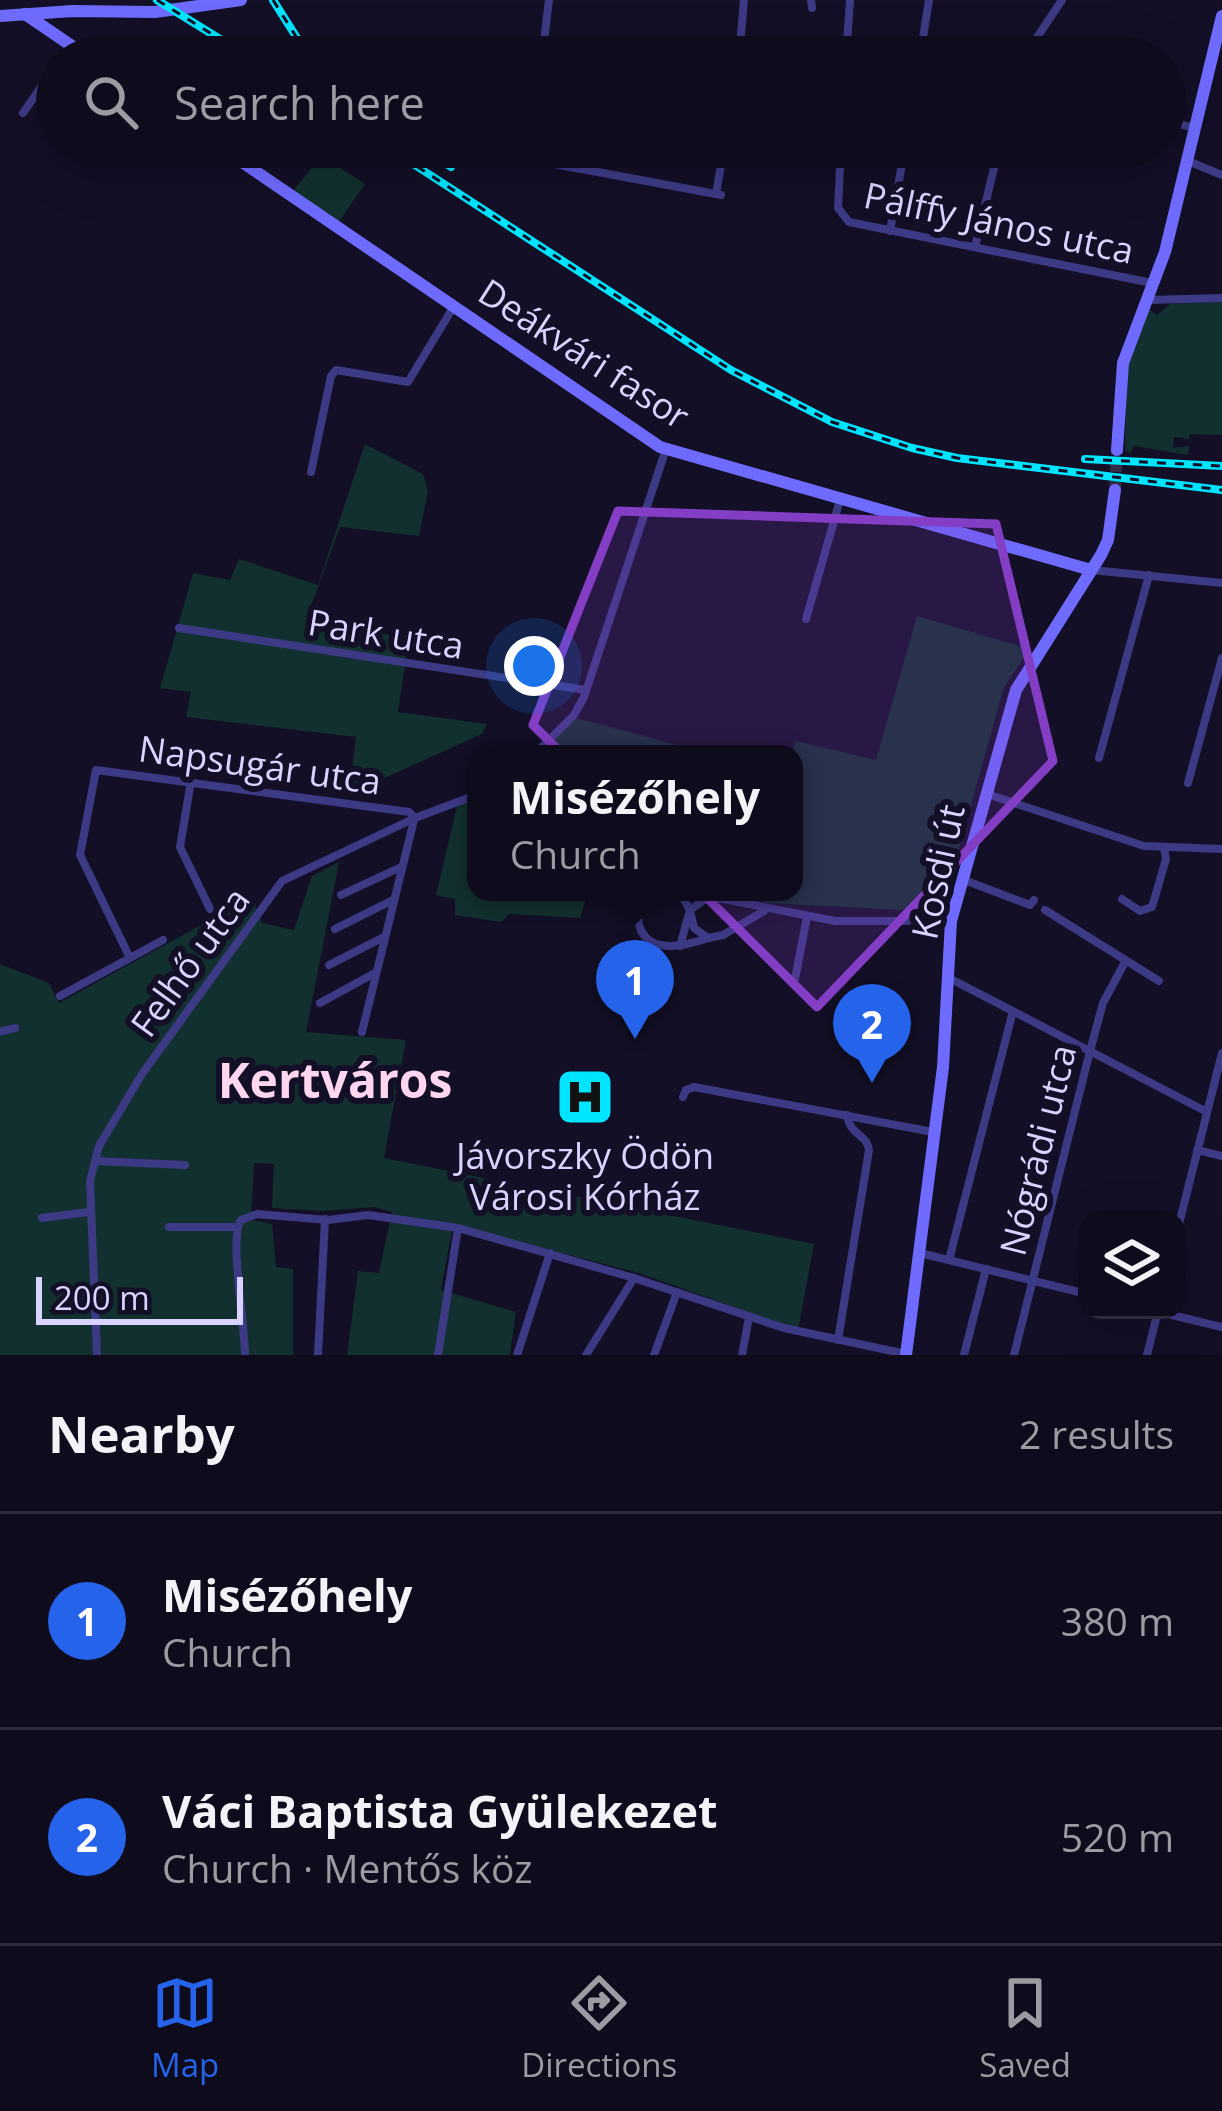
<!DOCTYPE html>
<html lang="en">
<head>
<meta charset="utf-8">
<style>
	:root { --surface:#0e0b1c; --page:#1c1929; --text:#f1f3f6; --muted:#9b9ba3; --line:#2e2b3b; --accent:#2563eb }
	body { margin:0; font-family:"Open Sans",sans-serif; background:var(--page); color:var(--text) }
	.controls { position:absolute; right:36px; bottom:36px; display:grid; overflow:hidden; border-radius:24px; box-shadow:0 12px 48px #0002 }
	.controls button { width:108px; height:108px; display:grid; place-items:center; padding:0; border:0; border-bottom:3px solid var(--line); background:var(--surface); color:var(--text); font:60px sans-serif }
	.scale { position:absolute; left:36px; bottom:30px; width:207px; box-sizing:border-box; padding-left:12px; border:6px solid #d9d4ff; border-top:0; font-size:33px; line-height:42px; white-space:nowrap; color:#d9d4ff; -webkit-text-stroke:9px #130f26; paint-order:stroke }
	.you { position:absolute; left:534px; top:666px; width:42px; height:42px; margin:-30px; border:9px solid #fff; border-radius:50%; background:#1a73e8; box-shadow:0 0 0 18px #1a73e833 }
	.badge { display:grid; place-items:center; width:78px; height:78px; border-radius:50%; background:var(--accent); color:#fff; font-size:39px; font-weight:700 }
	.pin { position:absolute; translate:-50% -99px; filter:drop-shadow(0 3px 6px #0008) }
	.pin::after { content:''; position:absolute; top:63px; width:42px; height:36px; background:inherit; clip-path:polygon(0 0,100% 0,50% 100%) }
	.popup { position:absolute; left:467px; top:745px; width:336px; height:156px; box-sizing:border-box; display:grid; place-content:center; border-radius:24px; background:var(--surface); filter:drop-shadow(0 3px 9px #0005); font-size:39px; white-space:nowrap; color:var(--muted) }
	.popup b { font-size:45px; color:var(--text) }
	.popup::after { content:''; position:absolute; left:50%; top:100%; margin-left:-24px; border:24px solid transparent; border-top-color:var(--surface) }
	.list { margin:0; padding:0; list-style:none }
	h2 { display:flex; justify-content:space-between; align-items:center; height:156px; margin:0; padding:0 48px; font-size:51px }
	h2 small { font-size:39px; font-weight:400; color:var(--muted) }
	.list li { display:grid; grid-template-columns:78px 1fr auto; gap:36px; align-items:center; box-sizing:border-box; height:216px; padding:0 48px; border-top:3px solid var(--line) }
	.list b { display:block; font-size:45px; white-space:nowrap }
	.list p { margin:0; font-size:39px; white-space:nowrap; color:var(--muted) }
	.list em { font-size:39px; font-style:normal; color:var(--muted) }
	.icon { flex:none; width:66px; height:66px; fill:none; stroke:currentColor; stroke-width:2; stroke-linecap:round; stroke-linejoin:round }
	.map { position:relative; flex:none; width:1222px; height:1355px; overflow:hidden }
	.search { position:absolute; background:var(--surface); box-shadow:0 12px 48px #0002; left:36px; right:36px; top:36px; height:132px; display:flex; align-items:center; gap:30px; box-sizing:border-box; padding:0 42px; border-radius:66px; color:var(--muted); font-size:45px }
	.sheet { height:588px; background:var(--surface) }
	nav { display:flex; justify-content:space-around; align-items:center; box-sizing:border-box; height:168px; border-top:3px solid var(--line); background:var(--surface); font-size:33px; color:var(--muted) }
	nav a { display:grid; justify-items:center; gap:6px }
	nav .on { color:var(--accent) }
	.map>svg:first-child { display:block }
	.green { fill:#12302f }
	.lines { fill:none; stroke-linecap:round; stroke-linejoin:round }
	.secondary-tunnel { stroke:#312d47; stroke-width:12; stroke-dasharray:12 6; stroke-linecap:butt }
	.street { stroke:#3d3a85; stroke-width:8 }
	.secondary { stroke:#6f6bff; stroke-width:12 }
	.rail-casing { stroke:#00e5ff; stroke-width:8 }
	.rail { stroke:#130f26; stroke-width:3; stroke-dasharray:9; stroke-linecap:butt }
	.marked { fill:#843dc5; fill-opacity:0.2; stroke:#843dc5; stroke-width:9; stroke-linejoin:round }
	.labels { text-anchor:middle; stroke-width:12; stroke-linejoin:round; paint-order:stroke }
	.street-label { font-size:36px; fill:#d9d4ff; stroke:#130f26 }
	.poi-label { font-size:36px; fill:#d9d4ff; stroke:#130f26 }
	.district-label { font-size:48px; font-weight:bold; fill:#ffd6f0; stroke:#130f26 }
</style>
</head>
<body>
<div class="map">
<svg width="1222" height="1355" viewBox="0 0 1222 1355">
	<rect width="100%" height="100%" fill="#130f26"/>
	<g class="green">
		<polygon points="322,156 365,184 338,223 292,192"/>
		<polygon points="1222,302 1222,435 1190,434 1189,439 1174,437 1173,448 1189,446 1188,455 1134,446 1131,453 1125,451 1127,358 1148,309 1157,315 1170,304"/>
		<polygon points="365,444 423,474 428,491 419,536 340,527 311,606 323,627 409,637 398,712 487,724 482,734 349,794 356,737 186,717 191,692 160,688 193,573 230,580 239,559 318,585"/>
		<polygon points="917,616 1030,649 1004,687 941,912 768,903 729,892 794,892 794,754 791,754 796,741 876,760"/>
		<polygon points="572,717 712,754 543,754"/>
		<polygon points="476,798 476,892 588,892 580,918 509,914 501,922 455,915 455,899 436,895 457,806"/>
		<polygon points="339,862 306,1032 406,1040 384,1158 814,1244 798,1330 639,1273 453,1225 441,1290 516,1312 510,1355 347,1355 358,1271 379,1273 392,1212 375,1207 322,1211 272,1208 274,1164 254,1163 251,1220 272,1224 276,1267 293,1269 293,1355 0,1355 0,964 49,983 59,1003 252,897 262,923 294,930 312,876"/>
	</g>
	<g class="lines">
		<polyline class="secondary-tunnel" points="1115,490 1117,450"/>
		<g class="street">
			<polyline points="811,0 812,8"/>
			<polyline points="62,57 70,45"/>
			<polyline points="542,57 549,0"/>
			<polyline points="739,57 744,0"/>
			<polyline points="846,57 850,0"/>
			<polyline points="920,57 929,0"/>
			<polyline points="1024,57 1062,0"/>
			<polyline points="23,113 57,64"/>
			<polyline points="1165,120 1194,128"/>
			<polyline points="528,147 533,160 721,195"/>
			<polyline points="841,147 838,208 849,222 1152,283"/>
			<polyline points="1188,161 1222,175"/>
			<polyline points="716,194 724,147"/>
			<polyline points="890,231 905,147"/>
			<polyline points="975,247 999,147"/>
			<polyline points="1149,300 1222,298"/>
			<polyline points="311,472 331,376 336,370 408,382 454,306"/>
			<polyline points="1092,570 1222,583"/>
			<polyline points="806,619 840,500"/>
			<polyline points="179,628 586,690"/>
			<polyline points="535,754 574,715 584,697 666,449"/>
			<polyline points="1099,758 1149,575"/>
			<polyline points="191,781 180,847 210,909"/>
			<polyline points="1188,783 1222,658"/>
			<polyline points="987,794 1144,846 1222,849"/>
			<polyline points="964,880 1030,905 1034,900"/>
			<path d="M 640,892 C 628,949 663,954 708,938"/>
			<polyline points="688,892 835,921 951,921"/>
			<polyline points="341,895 401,867"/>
			<polyline points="708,897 690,910 694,928 708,938 723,935 764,911"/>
			<polyline points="1122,899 1140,911 1152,907 1166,859 1164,848"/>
			<polyline points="1045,910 1159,981"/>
			<polyline points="335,929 393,900"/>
			<polyline points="680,946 690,910 680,892"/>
			<polyline points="130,958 80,855 96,770 409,812 415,818"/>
			<polyline points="329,965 384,937"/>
			<polyline points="949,978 1207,1112"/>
			<polyline points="795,979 807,917"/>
			<polyline points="60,996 163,940"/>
			<polyline points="320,1003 375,973"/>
			<polyline points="0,1032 15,1028"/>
			<polyline points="362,1032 414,820"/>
			<polyline points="683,1097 686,1090 694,1087 933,1132"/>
			<polyline points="1197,1150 1222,1156"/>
			<polyline points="95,1161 185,1165"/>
			<polyline points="42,1218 89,1212"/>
			<polyline points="169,1227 236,1227"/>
			<polyline points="1177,1232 1222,1053"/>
			<polyline points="920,1253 1087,1294"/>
			<polyline points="949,1260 1013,1011"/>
			<polyline points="1151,1310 1222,1327"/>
			<path d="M 838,1340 L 869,1150 C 867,1134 850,1136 847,1115"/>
			<polyline points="97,1355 90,1181 99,1146 142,1074 282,881 415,818 476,795"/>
			<path d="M 245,1355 C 245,1326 229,1237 241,1220 L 257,1214 L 328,1220 L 368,1215 L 458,1228 L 634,1278 L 784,1328 L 906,1354"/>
			<polyline points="318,1355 325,1219"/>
			<polyline points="438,1355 458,1228"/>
			<polyline points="517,1355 550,1253"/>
			<polyline points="586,1355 634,1278"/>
			<polyline points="654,1355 677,1292"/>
			<polyline points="742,1355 749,1317"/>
			<polyline points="964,1355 986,1269"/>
			<polyline points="1014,1355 1090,1051 1103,1003 1125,962"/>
			<polyline points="1147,1355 1158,1311"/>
		</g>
		<g class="secondary">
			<polyline points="25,14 88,57"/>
			<polyline points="0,16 73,11 155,12 241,0"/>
			<polyline points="220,147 660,447 1091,570"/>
			<polyline points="1117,450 1123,363 1165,252 1222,16"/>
			<polyline points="906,1355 943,1067 951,921 1016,690 1101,555 1108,540 1115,490"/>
		</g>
		<defs>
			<g id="rail">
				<polyline points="157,0 249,57"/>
				<polyline points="273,0 309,57"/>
				<polyline points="387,147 731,370 832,422 912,448 957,458 1222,490"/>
				<polyline points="420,147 451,167"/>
				<polyline points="1085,459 1222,466"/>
			</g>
		</defs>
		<use href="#rail" class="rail-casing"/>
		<use href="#rail" class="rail"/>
	</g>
	<path class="marked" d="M 618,511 L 996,524 L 1053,761 L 817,1007 L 533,725 Z"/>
	<defs>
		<symbol id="hospital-square" viewBox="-11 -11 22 22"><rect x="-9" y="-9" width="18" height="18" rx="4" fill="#00e5ff" stroke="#130f26"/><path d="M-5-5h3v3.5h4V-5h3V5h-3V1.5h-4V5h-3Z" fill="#111"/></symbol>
	</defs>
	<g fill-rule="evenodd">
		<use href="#hospital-square" x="552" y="1064" width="66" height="66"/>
	</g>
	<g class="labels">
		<g class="street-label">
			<text transform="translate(999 223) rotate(12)" y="13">Pálffy János utca</text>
			<text transform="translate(584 354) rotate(33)" y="13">Deákvári fasor</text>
			<text transform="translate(386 634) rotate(9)" y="13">Park utca</text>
			<text transform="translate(260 765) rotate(8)" y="13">Napsugár utca</text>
			<text transform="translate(938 872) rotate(-78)" y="13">Kosdi út</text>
			<text transform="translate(190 962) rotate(-54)" y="13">Felhő utca</text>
			<text transform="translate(1038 1150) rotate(-76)" y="13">Nógrádi utca</text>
		</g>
		<g class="poi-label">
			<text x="585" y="1169">Jávorszky Ödön<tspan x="585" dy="41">Városi Kórház</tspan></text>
		</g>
		<g class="district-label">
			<text x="335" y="1098">Kertváros</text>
		</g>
	</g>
</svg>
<div class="controls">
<button><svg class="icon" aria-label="layers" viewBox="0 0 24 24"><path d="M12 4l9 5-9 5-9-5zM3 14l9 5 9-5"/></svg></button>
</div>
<div class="scale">200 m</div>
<div class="you"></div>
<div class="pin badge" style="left:635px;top:1039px">1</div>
<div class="popup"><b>Misézőhely</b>Church</div>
<div class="pin badge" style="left:872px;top:1083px">2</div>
<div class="search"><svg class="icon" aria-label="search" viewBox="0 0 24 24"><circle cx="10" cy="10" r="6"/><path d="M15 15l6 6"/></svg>Search here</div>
</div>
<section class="sheet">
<h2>Nearby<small>2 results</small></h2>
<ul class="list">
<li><span class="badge">1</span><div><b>Misézőhely</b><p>Church</p></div><em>380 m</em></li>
<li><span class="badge">2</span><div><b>Váci Baptista Gyülekezet</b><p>Church · Mentős köz</p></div><em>520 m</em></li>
</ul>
</section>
<nav>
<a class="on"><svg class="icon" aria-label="map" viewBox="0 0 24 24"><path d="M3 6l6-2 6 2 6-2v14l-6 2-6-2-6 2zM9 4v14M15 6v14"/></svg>Map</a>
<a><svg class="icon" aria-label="directions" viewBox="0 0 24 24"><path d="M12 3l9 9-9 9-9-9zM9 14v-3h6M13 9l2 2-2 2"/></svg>Directions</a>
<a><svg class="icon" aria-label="saved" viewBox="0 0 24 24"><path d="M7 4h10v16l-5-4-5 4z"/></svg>Saved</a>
</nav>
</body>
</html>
